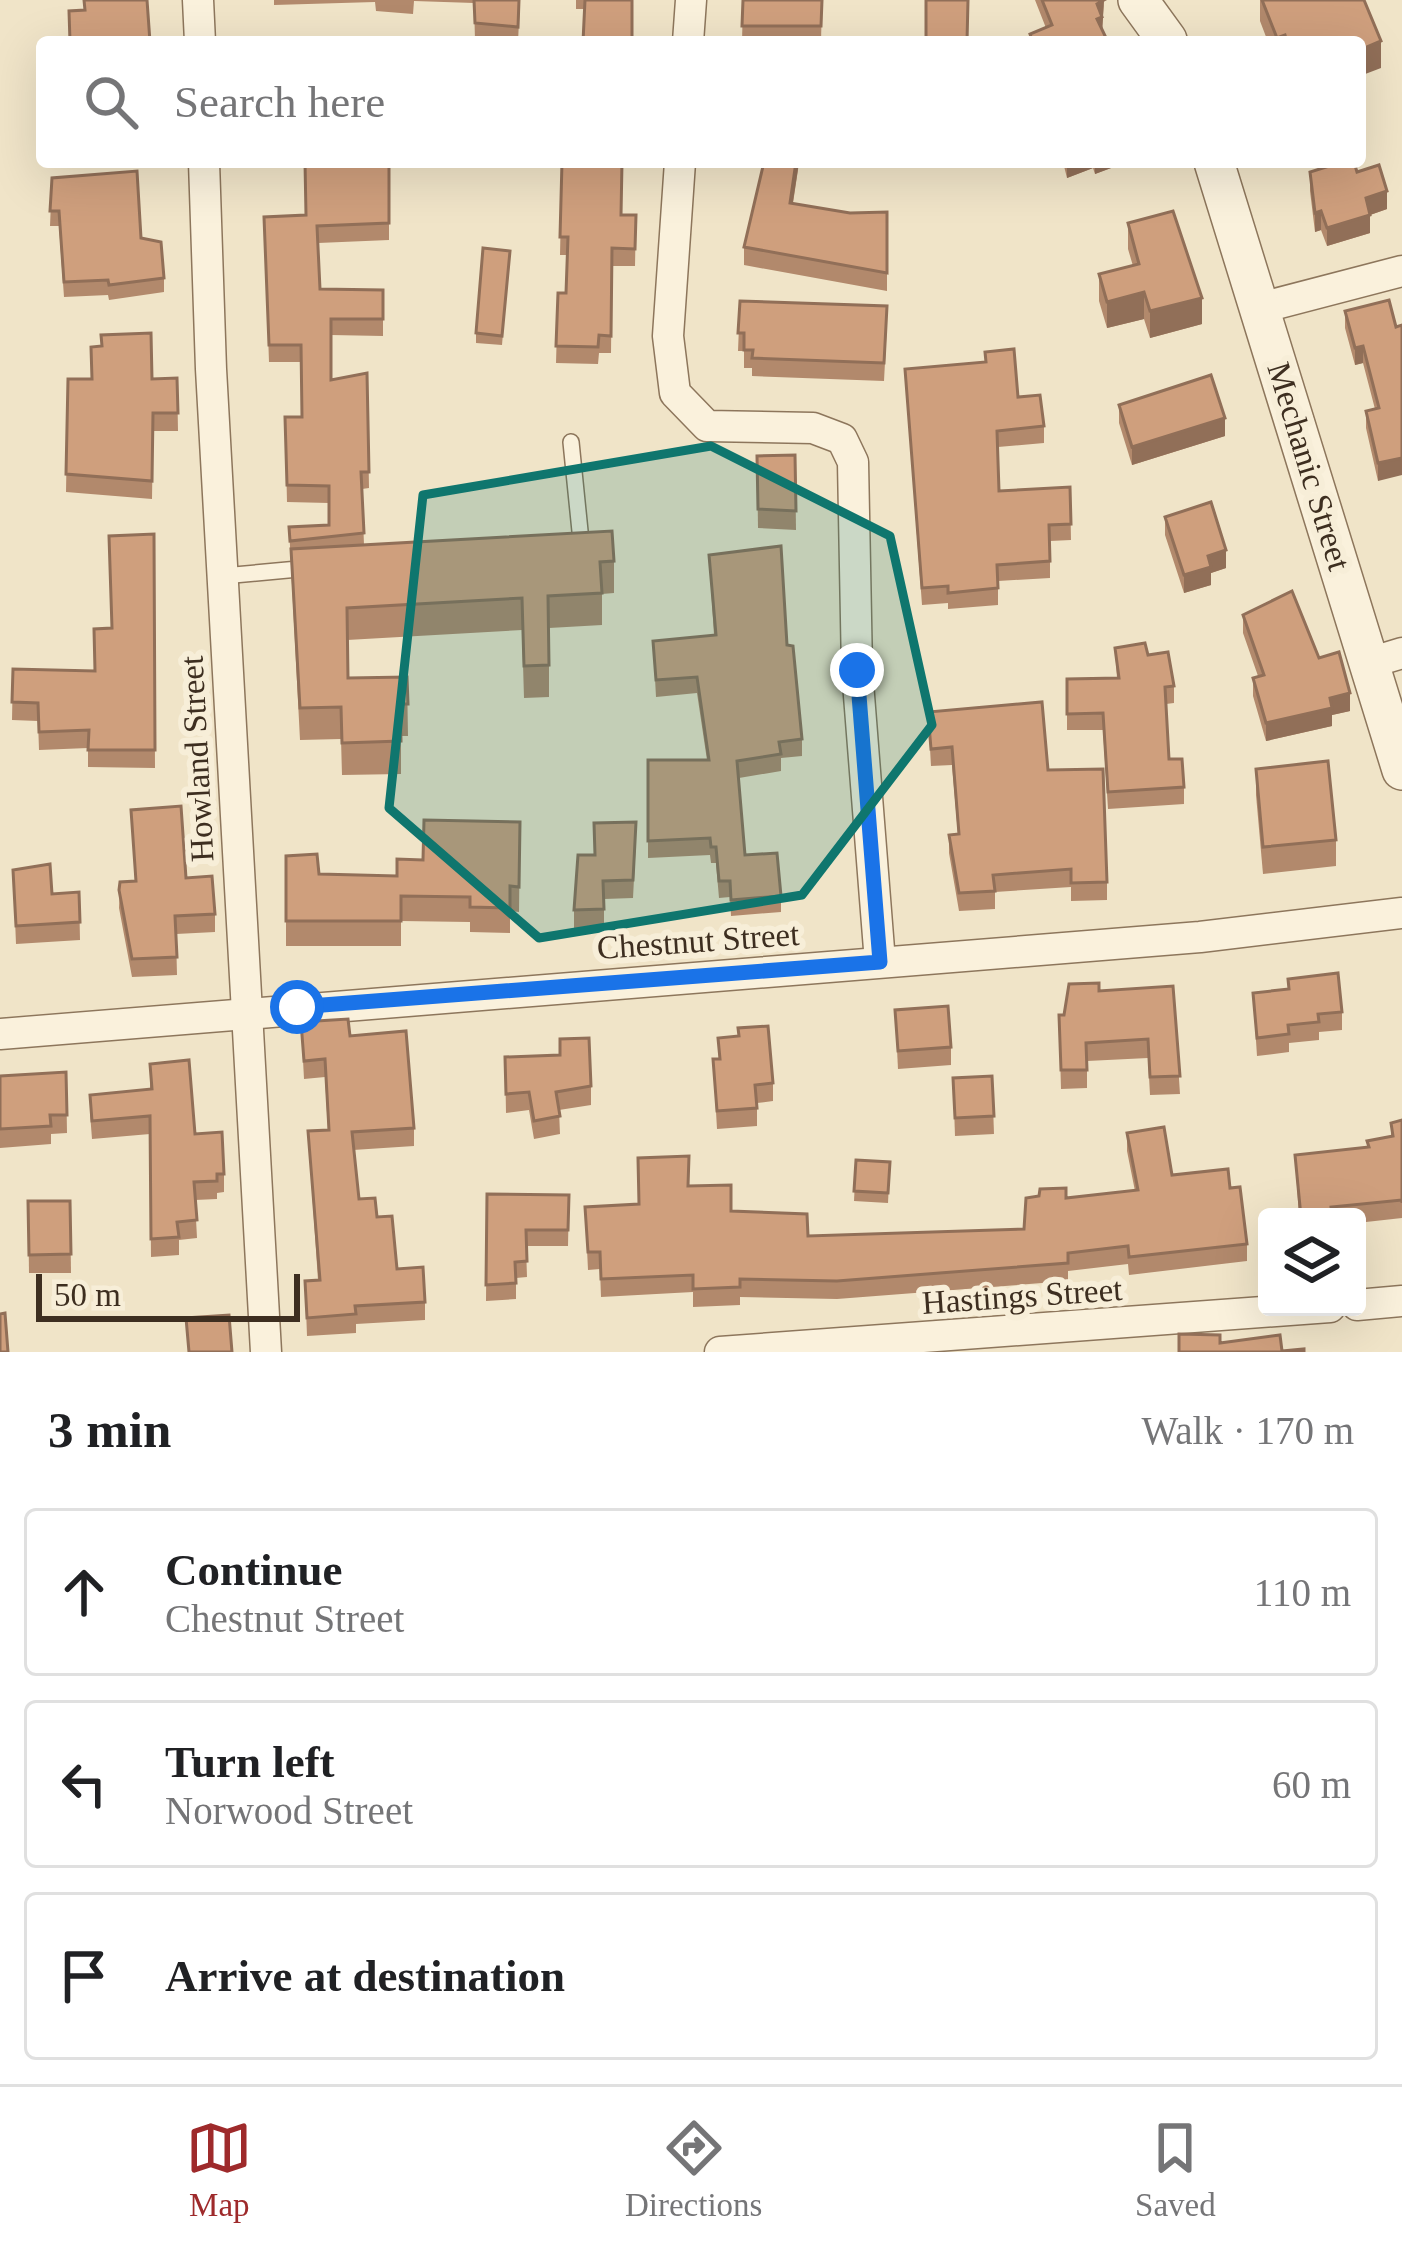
<!DOCTYPE html>
<html lang="en">
<head>
<meta charset="utf-8">
<style>
	:root { --surface:#fff; --page:#f6f6f6; --text:#202124; --muted:#757577; --line:#e0e0e0; --accent:#9e2a2b }
	body { margin:0; font-family:Georgia,serif; background:var(--page); color:var(--text) }
	.controls { position:absolute; right:36px; bottom:36px; display:grid; overflow:hidden; border-radius:12px; box-shadow:0 12px 48px #0002 }
	.controls button { width:108px; height:108px; display:grid; place-items:center; padding:0; border:0; border-bottom:3px solid var(--line); background:var(--surface); color:var(--text); font:60px sans-serif }
	.scale { position:absolute; left:36px; bottom:30px; width:264px; box-sizing:border-box; padding-left:12px; border:6px solid #3d2e20; border-top:0; font-size:33px; line-height:42px; white-space:nowrap; color:#3d2e20; -webkit-text-stroke:9px #f7eed8; paint-order:stroke }
	.stop { position:absolute; width:36px; height:36px; margin:-27px; border:9px solid #1a73e8; border-radius:50%; background:#fff }
	.stop.end { background:#1a73e8; border-color:#fff; box-shadow:0 3px 12px #0008 }
	.list { margin:0; padding:0; list-style:none }
	h2 { display:flex; justify-content:space-between; align-items:center; height:156px; margin:0; padding:0 48px; font-size:51px }
	h2 small { font-size:39px; font-weight:400; color:var(--muted) }
	.list li { display:grid; grid-template-columns:78px 1fr auto; gap:36px; align-items:center; box-sizing:border-box; height:168px; margin:0 24px 24px; padding:0 24px; border:3px solid var(--line); border-radius:12px }
	.list b { display:block; font-size:45px; white-space:nowrap }
	.list p { margin:0; font-size:39px; white-space:nowrap; color:var(--muted) }
	.list em { font-size:39px; font-style:normal; color:var(--muted) }
	.icon { flex:none; width:66px; height:66px; fill:none; stroke:currentColor; stroke-width:2; stroke-linecap:round; stroke-linejoin:round }
	.map { position:relative; flex:none; width:1402px; height:1352px; overflow:hidden }
	.search { position:absolute; background:var(--surface); box-shadow:0 12px 48px #0002; left:36px; right:36px; top:36px; height:132px; display:flex; align-items:center; gap:30px; box-sizing:border-box; padding:0 42px; border-radius:12px; color:var(--muted); font-size:45px }
	.sheet { height:732px; background:var(--surface) }
	nav { display:flex; justify-content:space-around; align-items:center; box-sizing:border-box; height:168px; border-top:3px solid var(--line); background:var(--surface); font-size:33px; color:var(--muted) }
	nav a { display:grid; justify-items:center; gap:6px }
	nav .on { color:var(--accent) }
	.map>svg:first-child { display:block }
	.lines { fill:none; stroke-linecap:round; stroke-linejoin:round }
	.service-casing { stroke:#8d765c; stroke-width:18 }
	.minor-casing { stroke:#8d765c; stroke-width:33 }
	.tertiary-casing { stroke:#8d765c; stroke-width:42 }
	.service { stroke:#faf1dc; stroke-width:15 }
	.minor { stroke:#faf1dc; stroke-width:30 }
	.tertiary { stroke:#faf1dc; stroke-width:39 }
	.wall { fill:#b2896c }
	.shaded-wall { fill:#916f58 }
	.building { fill:#cf9f7d; stroke:#916f58; stroke-width:3 }
	.route { stroke:#1a73e8; stroke-width:15 }
	.marked { fill:#0f766e; fill-opacity:0.2; stroke:#0f766e; stroke-width:9; stroke-linejoin:round }
	.labels { text-anchor:middle; stroke-width:12; stroke-linejoin:round; paint-order:stroke }
	.street-label { font-size:33px; fill:#3d2e20; stroke:#f7eed8 }
</style>
</head>
<body>
<div class="map">
<svg width="1402" height="1352" viewBox="0 0 1402 1352">
	<rect width="100%" height="100%" fill="#f0e4c8"/>
	<g class="lines">
		<defs>
			<g id="service">
				<polyline points="571,442 581,541 572,542"/>
				<polyline points="223,576 309,568"/>
			</g>
			<g id="minor">
				<polyline points="198,0 200,42"/>
				<polyline points="688,42 691,0"/>
				<polyline points="204,162 211,369 266,1352"/>
				<polyline points="680,162 668,336 675,393 707,426 813,428 842,439 853,462 857,670 880,962"/>
				<polyline points="1260,308 1402,271"/>
				<polyline points="1369,663 1402,653"/>
				<polyline points="0,1034 1200,937 1402,913"/>
				<polyline points="1357,1305 1402,1301"/>
				<polyline points="720,1352 1330,1307"/>
			</g>
			<g id="tertiary">
				<polyline points="1138,0 1167,40"/>
				<polyline points="1214,162 1402,770"/>
			</g>
		</defs>
		<use href="#service" class="service-casing"/>
		<use href="#minor" class="minor-casing"/>
		<use href="#tertiary" class="tertiary-casing"/>
		<use href="#service" class="service"/>
		<use href="#minor" class="minor"/>
		<use href="#tertiary" class="tertiary"/>
	</g>
	<g class="wall">
		<polygon points="274,0 520,0 518,42 475,40 474,3 414,1 413,14 376,11 375,2 274,5"/>
		<polygon points="576,0 632,0 585,9 576,9"/>
		<polygon points="743,0 822,0 821,42 742,42"/>
		<polygon points="1035,0 1104,0 1102,29 1108,42 1030,42 1030,34 1046,28"/>
		<polygon points="1260,0 1364,0 1381,68 1360,42 1268,42 1260,21"/>
		<polygon points="389,162 389,240 318,243 320,289 383,290 383,336 331,335 331,380 367,373 369,488 362,489 364,545 614,561 614,593 602,594 602,625 549,628 549,697 524,698 522,630 347,640 348,678 407,677 408,736 401,736 401,774 342,775 341,739 300,740 289,527 329,525 329,503 287,502 285,417 302,417 301,362 269,362 264,217 305,215"/>
		<polygon points="562,162 621,215 636,215 635,266 612,266 611,353 599,353 598,364 556,363 558,293 566,293 568,255 560,255"/>
		<polygon points="758,162 812,162 811,165 799,163 793,203 850,213 887,212 887,291 744,265 744,247 764,163"/>
		<polygon points="1063,162 1127,162 1095,174 1093,168 1067,178"/>
		<polygon points="1310,172 1357,172 1387,209 1370,215 1370,233 1327,246 1321,230 1315,232 1310,191"/>
		<polygon points="52,178 141,238 164,278 164,292 109,300 108,295 64,297 59,226 50,226"/>
		<polygon points="1128,223 1202,324 1150,338 1144,319 1107,328 1099,301 1099,274 1133,266 1128,249"/>
		<polygon points="510,251 502,345 476,343 476,333"/>
		<polygon points="1389,300 1378,481 1366,428 1366,411 1375,409 1363,363 1355,365 1345,328 1345,311"/>
		<polygon points="740,301 887,324 884,381 752,376 752,368 744,368 744,351 738,351"/>
		<polygon points="905,369 1018,397 1044,426 1044,443 998,447 999,491 1070,487 1071,540 1050,541 1050,578 998,581 998,605 948,609 948,603 922,605"/>
		<polygon points="177,378 178,431 153,431 152,499 66,492 68,379"/>
		<polygon points="1119,405 1225,436 1132,465 1119,423"/>
		<polygon points="795,455 796,530 758,528 757,456"/>
		<polygon points="1165,517 1226,568 1211,573 1211,585 1184,593 1165,535"/>
		<polygon points="154,534 155,768 88,767 88,748 39,750 38,721 12,720 13,669 95,671 112,628"/>
		<polygon points="709,555 787,645 802,739 802,756 781,758 781,771 739,778 745,855 781,896 781,912 731,916 730,897 719,898 716,863 711,863 710,855 648,858 648,760 707,760 697,693 656,697 653,641 714,635"/>
		<polygon points="1243,615 1319,658 1350,711 1332,715 1332,726 1266,741 1253,696 1253,678 1258,676 1243,633"/>
		<polygon points="1115,648 1148,655 1174,686 1174,703 1166,704 1169,759 1184,787 1184,804 1108,809 1103,730 1067,730 1067,679 1117,678"/>
		<polygon points="928,712 1048,770 1107,882 1107,900 1071,901 1071,887 995,892 995,909 959,911 949,853 949,835 958,834 952,765 931,766"/>
		<polygon points="1256,769 1336,840 1336,866 1263,874 1256,795"/>
		<polygon points="131,810 215,914 215,932 176,934 177,975 132,977 119,908 120,882 135,881"/>
		<polygon points="520,822 519,912 510,911 510,933 470,932 470,922 401,921 401,946 286,946 286,856 319,874 397,876 423,860"/>
		<polygon points="636,840 633,898 604,899 604,927 574,928 574,910 595,855"/>
		<polygon points="13,870 52,894 79,892 80,940 16,944"/>
		<polygon points="1288,979 1342,1012 1342,1030 1319,1032 1319,1040 1289,1043 1289,1052 1257,1056 1253,993 1288,989"/>
		<polygon points="1173,986 1180,1094 1150,1095 1148,1058 1087,1061 1087,1088 1061,1089 1059,1015 1064,1015 1099,991"/>
		<polygon points="895,1010 951,1047 951,1065 898,1069"/>
		<polygon points="301,1022 350,1036 414,1128 414,1146 353,1150 359,1199 377,1217 397,1269 425,1302 425,1320 356,1324 356,1333 307,1336 305,1281 318,1280 308,1131 328,1130 325,1077 304,1079"/>
		<polygon points="718,1038 773,1083 773,1101 757,1103 757,1126 717,1129 713,1059 719,1059"/>
		<polygon points="505,1057 591,1086 591,1105 559,1110 560,1134 534,1139 529,1110 506,1113"/>
		<polygon points="150,1064 224,1174 224,1192 217,1193 217,1199 195,1200 197,1238 179,1240 179,1255 151,1257 150,1134 92,1139 90,1113 90,1095 150,1089"/>
		<polygon points="66,1072 67,1133 51,1134 51,1144 0,1148 0,1076"/>
		<polygon points="992,1076 994,1134 955,1136 953,1078"/>
		<polygon points="1402,1120 1402,1222 1402,1218 1357,1223 1357,1217 1299,1217 1295,1155 1367,1147 1367,1141 1391,1136 1391,1123"/>
		<polygon points="1127,1133 1172,1175 1230,1188 1247,1244 1247,1261 1129,1275 1128,1264 1068,1271 1068,1281 837,1299 740,1297 740,1305 693,1307 693,1292 601,1297 600,1269 588,1270 585,1207 639,1204 688,1186 731,1211 808,1236 1024,1229 1066,1198 1135,1191 1127,1151"/>
		<polygon points="856,1160 890,1162 888,1203 854,1201"/>
		<polygon points="487,1194 569,1195 568,1246 526,1246 527,1277 516,1278 516,1299 486,1301"/>
		<polygon points="28,1201 70,1201 71,1273 29,1273"/>
	</g>
	<g class="shaded-wall">
		<polygon points="1104,0 1102,35 1097,37 1097,4"/>
		<polygon points="1381,41 1381,68 1360,76 1360,50"/>
		<polygon points="796,162 799,162 790,221 790,203"/>
		<polygon points="1067,162 1093,162 1093,168 1067,178"/>
		<polygon points="1095,162 1127,162 1095,174"/>
		<polygon points="1387,191 1387,209 1370,215 1370,233 1327,246 1327,228 1366,198"/>
		<polygon points="1321,211 1321,230 1315,232 1315,213"/>
		<polygon points="1144,292 1144,319 1107,328 1107,302"/>
		<polygon points="1202,298 1202,324 1150,338 1150,311"/>
		<polygon points="1363,346 1363,363 1355,365 1355,348"/>
		<polygon points="1225,418 1225,436 1132,465 1132,447"/>
		<polygon points="1402,458 1402,475 1378,481 1378,463"/>
		<polygon points="1226,550 1226,568 1211,573 1211,585 1184,593 1184,575 1208,556"/>
		<polygon points="1350,693 1350,711 1332,715 1332,726 1266,741 1266,723 1330,698"/>
	</g>
	<g class="building">
		<polygon points="84,0 147,0 150,42 70,42 69,11 85,10"/>
		<polygon points="474,0 519,0 518,27 475,23"/>
		<polygon points="585,0 632,0 632,42 583,42"/>
		<polygon points="743,0 822,0 821,26 742,26"/>
		<polygon points="926,0 968,0 967,42 926,42"/>
		<polygon points="1042,0 1104,0 1097,4 1102,17 1097,19 1108,42 1033,42 1030,34 1052,25"/>
		<polygon points="1262,0 1364,0 1381,41 1360,50 1360,42 1287,42 1285,35 1277,38"/>
		<polygon points="305,162 389,162 389,223 317,226 320,289 383,290 383,319 331,319 331,380 367,373 369,472 361,472 364,533 290,541 289,527 329,525 329,486 287,485 285,417 302,417 301,345 269,345 264,217 306,215"/>
		<polygon points="562,162 622,162 621,215 636,215 635,249 612,248 611,336 599,335 598,347 556,346 558,293 566,293 568,237 560,237"/>
		<polygon points="764,162 796,162 790,203 850,213 887,212 887,273 744,247"/>
		<polygon points="1342,162 1354,162 1357,172 1379,165 1387,191 1366,198 1370,215 1327,228 1321,211 1315,213 1310,172"/>
		<polygon points="137,171 141,238 161,242 164,278 109,285 108,280 64,282 59,211 50,211 52,178"/>
		<polygon points="1173,211 1202,298 1150,311 1144,292 1107,302 1099,274 1139,264 1128,223"/>
		<polygon points="483,248 510,251 502,336 476,333"/>
		<polygon points="1389,300 1396,327 1402,325 1402,458 1378,463 1366,411 1379,408 1363,346 1355,348 1345,311"/>
		<polygon points="740,301 887,306 884,363 752,358 753,350 744,350 744,333 738,333"/>
		<polygon points="151,333 152,379 177,378 178,413 153,413 152,481 66,474 68,379 92,379 91,347 102,346 101,335"/>
		<polygon points="1014,349 1018,397 1040,395 1044,426 997,431 999,491 1070,487 1071,524 1049,525 1050,561 997,565 998,588 948,593 948,586 922,588 905,369 986,362 985,352"/>
		<polygon points="1211,375 1225,418 1132,447 1119,405"/>
		<polygon points="795,455 796,511 758,509 757,456"/>
		<polygon points="1211,502 1226,550 1208,556 1211,567 1184,575 1165,517"/>
		<polygon points="612,531 614,561 600,562 602,593 548,596 549,665 524,666 522,598 347,608 348,678 407,677 408,704 400,704 401,741 342,743 341,707 300,708 291,549"/>
		<polygon points="154,534 155,750 88,750 89,730 39,732 38,703 12,702 13,669 95,671 94,629 112,628 109,536"/>
		<polygon points="781,546 787,645 793,646 802,739 779,742 781,754 737,761 745,855 777,853 781,896 731,900 730,881 719,881 716,847 711,847 710,838 648,841 648,760 709,760 697,677 656,680 653,641 716,635 709,555"/>
		<polygon points="1292,591 1319,658 1339,652 1350,693 1330,698 1332,708 1266,723 1253,678 1264,675 1243,615"/>
		<polygon points="1145,643 1148,655 1168,652 1174,686 1165,687 1169,759 1182,759 1184,787 1108,792 1103,713 1067,714 1067,679 1119,678 1115,648"/>
		<polygon points="1042,702 1048,770 1103,769 1107,882 1071,883 1071,869 993,875 995,891 959,893 949,835 959,834 952,747 931,749 928,712"/>
		<polygon points="1328,761 1336,840 1263,847 1256,769"/>
		<polygon points="181,806 186,878 212,876 215,914 175,916 177,957 132,959 119,890 120,882 136,881 131,810"/>
		<polygon points="424,820 520,822 519,887 510,886 510,908 470,907 470,897 401,896 401,921 286,921 286,856 317,854 319,874 397,876 397,859 423,860"/>
		<polygon points="636,822 633,880 603,881 604,909 574,910 578,855 595,855 594,823"/>
		<polygon points="50,864 52,894 79,892 80,922 16,926 13,870"/>
		<polygon points="1338,973 1342,1012 1318,1014 1319,1022 1288,1025 1289,1034 1257,1038 1253,993 1289,989 1288,979"/>
		<polygon points="1099,983 1099,991 1173,986 1180,1076 1150,1077 1148,1039 1086,1043 1087,1070 1061,1070 1059,1015 1064,1015 1069,984"/>
		<polygon points="948,1006 951,1047 898,1051 895,1010"/>
		<polygon points="348,1019 350,1036 406,1031 414,1128 352,1132 359,1199 375,1198 377,1217 392,1216 397,1269 423,1267 425,1302 355,1306 356,1314 307,1318 305,1281 320,1280 308,1131 329,1130 325,1059 304,1061 301,1022"/>
		<polygon points="768,1026 773,1083 755,1085 757,1108 717,1111 713,1059 720,1059 718,1038 739,1036 738,1028"/>
		<polygon points="589,1038 591,1086 556,1092 560,1116 534,1121 529,1092 506,1094 505,1057 560,1055 560,1039"/>
		<polygon points="189,1060 195,1134 222,1132 224,1174 217,1174 217,1181 194,1182 197,1220 177,1222 179,1237 151,1239 150,1116 92,1121 90,1095 152,1089 150,1064"/>
		<polygon points="66,1072 67,1115 50,1115 51,1126 0,1129 0,1076"/>
		<polygon points="992,1076 994,1116 955,1118 953,1078"/>
		<polygon points="1402,1120 1402,1203 1402,1200 1331,1207 1332,1217 1301,1217 1295,1155 1369,1147 1367,1141 1393,1136 1391,1123"/>
		<polygon points="1164,1127 1172,1175 1228,1169 1230,1188 1240,1187 1247,1244 1129,1257 1128,1246 1068,1253 1068,1263 837,1281 740,1279 740,1287 693,1289 693,1275 601,1279 600,1252 588,1252 585,1207 639,1204 638,1158 689,1156 688,1186 731,1185 731,1211 807,1214 808,1236 1024,1229 1026,1198 1039,1196 1040,1189 1066,1188 1066,1198 1138,1190 1127,1133"/>
		<polygon points="856,1160 890,1162 888,1193 854,1191"/>
		<polygon points="487,1194 569,1195 568,1230 526,1230 527,1261 515,1262 516,1283 486,1285"/>
		<polygon points="28,1201 70,1201 71,1254 29,1255"/>
		<polygon points="5,1313 8,1352 0,1352 0,1314"/>
		<polygon points="229,1315 232,1352 189,1352 186,1318"/>
		<polygon points="1179,1334 1220,1335 1220,1343 1280,1335 1282,1351 1304,1349 1304,1352 1179,1352"/>
	</g>
	<g class="lines">
		<polyline class="route" points="297,1007 880,962 857,670"/>
	</g>
	<path class="marked" d="M 711,446 L 890,536 L 932,725 L 802,895 L 539,938 L 389,808 L 423,495 Z"/>
	<g class="labels">
		<g class="street-label">
			<text transform="translate(1310 466) rotate(73)" y="12">Mechanic Street</text>
			<text transform="translate(196 759) rotate(-93)" y="12">Howland Street</text>
			<text transform="translate(698 940) rotate(-4)" y="12">Chestnut Street</text>
			<text transform="translate(1022 1295) rotate(-4)" y="12">Hastings Street</text>
		</g>
	</g>
</svg>
<div class="controls">
<button><svg class="icon" aria-label="layers" viewBox="0 0 24 24"><path d="M12 4l9 5-9 5-9-5zM3 14l9 5 9-5"/></svg></button>
</div>
<div class="scale">50 m</div>
<div class="stop" style="left:297px;top:1007px"></div>
<div class="stop end" style="left:857px;top:670px"></div>
<div class="search"><svg class="icon" aria-label="search" viewBox="0 0 24 24"><circle cx="10" cy="10" r="6"/><path d="M15 15l6 6"/></svg>Search here</div>
</div>
<section class="sheet">
<h2>3 min<small>Walk · 170 m</small></h2>
<ul class="list">
<li><svg class="icon" aria-label="ahead" viewBox="0 0 24 24"><path d="M12 20V5M6 11l6-6 6 6"/></svg><div><b>Continue</b><p>Chestnut Street</p></div><em>110 m</em></li>
<li><svg class="icon" aria-label="left" viewBox="0 0 24 24"><path d="M17 20v-9H6M10 6l-5 5 5 5"/></svg><div><b>Turn left</b><p>Norwood Street</p></div><em>60 m</em></li>
<li><svg class="icon" aria-label="arrive" viewBox="0 0 24 24"><path d="M6 21V4h12l-3 4 3 4H6"/></svg><div><b>Arrive at destination</b></div></li>
</ul>
</section>
<nav>
<a class="on"><svg class="icon" aria-label="map" viewBox="0 0 24 24"><path d="M3 6l6-2 6 2 6-2v14l-6 2-6-2-6 2zM9 4v14M15 6v14"/></svg>Map</a>
<a><svg class="icon" aria-label="directions" viewBox="0 0 24 24"><path d="M12 3l9 9-9 9-9-9zM9 14v-3h6M13 9l2 2-2 2"/></svg>Directions</a>
<a><svg class="icon" aria-label="saved" viewBox="0 0 24 24"><path d="M7 4h10v16l-5-4-5 4z"/></svg>Saved</a>
</nav>
</body>
</html>
